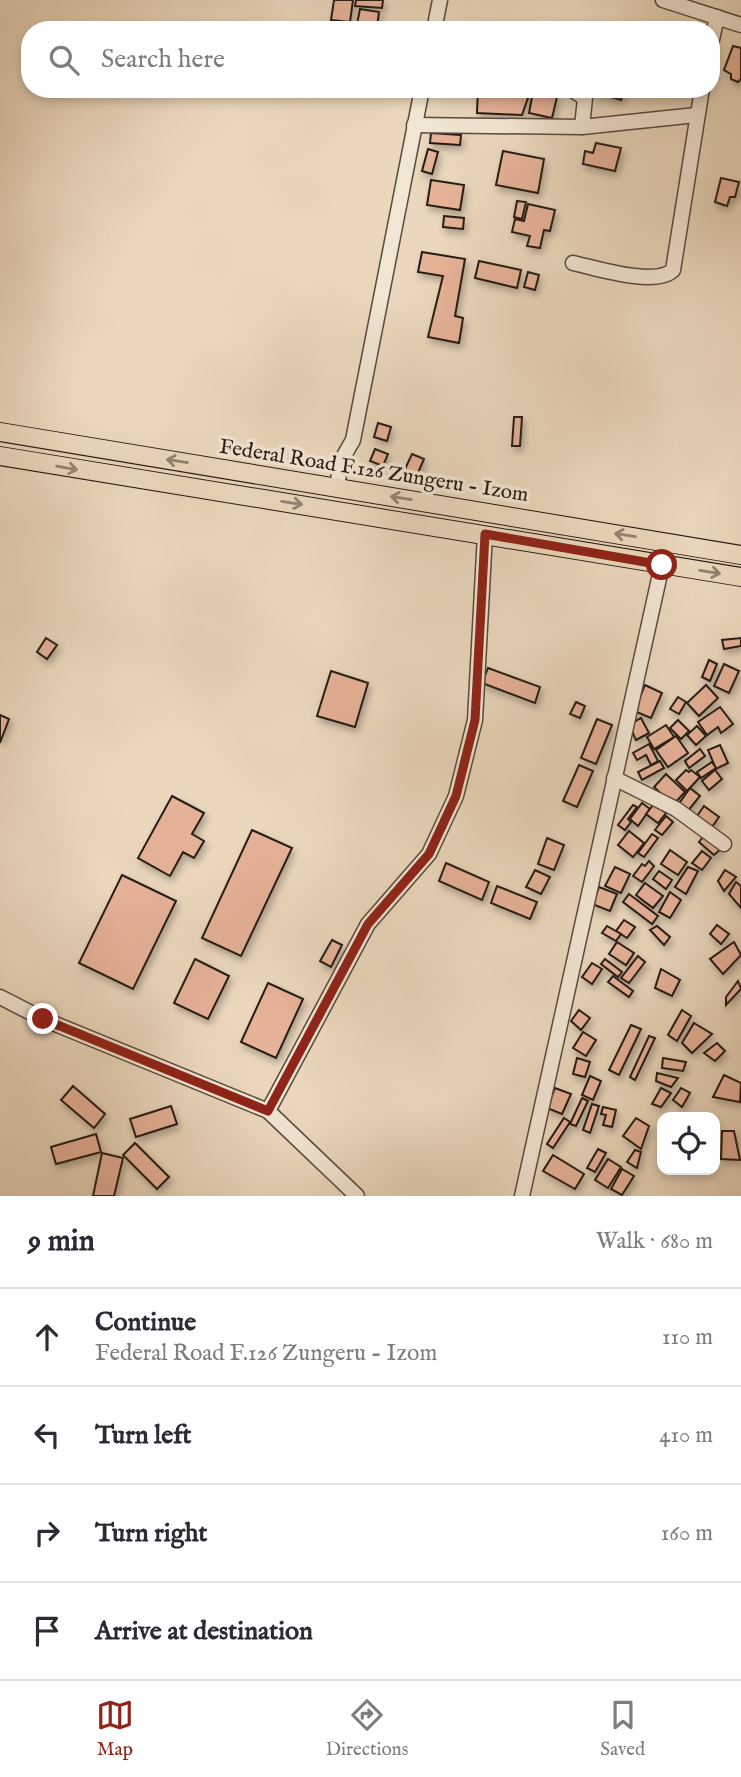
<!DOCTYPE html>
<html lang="en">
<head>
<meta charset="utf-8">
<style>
	:root { --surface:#fff; --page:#f7f7f7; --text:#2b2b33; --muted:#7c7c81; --line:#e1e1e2; --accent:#8f2418 }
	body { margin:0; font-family:"IM FELL English",serif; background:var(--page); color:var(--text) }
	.controls { position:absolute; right:21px; bottom:21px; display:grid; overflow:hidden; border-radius:14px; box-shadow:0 4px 10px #0003 }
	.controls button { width:63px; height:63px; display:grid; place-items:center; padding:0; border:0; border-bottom:2px solid var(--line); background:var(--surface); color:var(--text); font:35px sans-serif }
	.stop { position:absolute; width:21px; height:21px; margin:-16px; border:5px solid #8f2418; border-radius:50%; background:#fff }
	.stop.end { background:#8f2418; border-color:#fff; box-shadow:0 2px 7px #0008 }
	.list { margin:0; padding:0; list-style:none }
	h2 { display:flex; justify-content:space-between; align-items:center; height:91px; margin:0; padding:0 28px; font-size:30px }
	h2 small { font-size:23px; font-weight:400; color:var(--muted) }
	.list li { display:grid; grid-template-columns:46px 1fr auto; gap:21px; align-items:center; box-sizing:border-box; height:98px; padding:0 28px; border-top:2px solid var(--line) }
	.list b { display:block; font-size:26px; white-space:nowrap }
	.list p { margin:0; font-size:23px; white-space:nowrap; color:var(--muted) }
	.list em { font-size:23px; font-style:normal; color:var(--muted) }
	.icon { flex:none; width:38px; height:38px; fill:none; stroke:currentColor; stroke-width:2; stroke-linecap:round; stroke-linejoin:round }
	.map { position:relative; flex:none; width:741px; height:1196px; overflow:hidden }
	.search { position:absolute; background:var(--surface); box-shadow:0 4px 10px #0003; left:21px; right:21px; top:21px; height:77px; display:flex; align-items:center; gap:18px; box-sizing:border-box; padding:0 24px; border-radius:28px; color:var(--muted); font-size:26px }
	.sheet { height:483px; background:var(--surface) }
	nav { display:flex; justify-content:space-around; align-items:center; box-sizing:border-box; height:98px; border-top:2px solid var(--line); background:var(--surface); font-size:19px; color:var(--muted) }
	nav a { display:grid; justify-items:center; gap:4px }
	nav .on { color:var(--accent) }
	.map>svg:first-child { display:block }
	.building { fill:#e5b197; stroke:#271b14; stroke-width:2; filter:url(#shadow) }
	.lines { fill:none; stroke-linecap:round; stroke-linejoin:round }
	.minor-casing { stroke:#584a3e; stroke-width:17 }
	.major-casing { stroke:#271b14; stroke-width:20 }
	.minor { stroke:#f1e5d3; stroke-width:14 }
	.major { stroke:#ead7bc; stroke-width:18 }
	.oneway { stroke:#928270 }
	.route { stroke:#8f2418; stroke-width:9 }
	.labels { text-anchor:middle; stroke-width:7; stroke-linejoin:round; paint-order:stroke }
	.street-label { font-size:21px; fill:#271b14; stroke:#f1e5d3 }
</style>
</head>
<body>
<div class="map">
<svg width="741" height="1196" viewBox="0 0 741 1196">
	<defs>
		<filter id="shadow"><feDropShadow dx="2.5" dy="4.5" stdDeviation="3.5" flood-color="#0004"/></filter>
	</defs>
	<rect width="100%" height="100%" fill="#ead7bc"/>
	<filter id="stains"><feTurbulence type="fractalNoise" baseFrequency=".00286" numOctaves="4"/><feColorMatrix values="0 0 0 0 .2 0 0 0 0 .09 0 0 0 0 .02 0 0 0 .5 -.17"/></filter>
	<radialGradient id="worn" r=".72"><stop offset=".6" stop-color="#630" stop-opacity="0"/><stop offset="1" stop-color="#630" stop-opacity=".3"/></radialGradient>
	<g class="building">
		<polygon points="334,0 353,0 350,22 331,20"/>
		<polygon points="356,0 383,0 382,8 355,6"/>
		<polygon points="360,9 379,12 377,27 357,24"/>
		<polygon points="733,46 741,48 741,79 738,82 731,79 731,74 724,70"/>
		<polygon points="478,89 531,89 522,115 477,113"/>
		<polygon points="585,89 624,89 621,100"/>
		<polygon points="533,92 557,97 552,118 529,113"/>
		<polygon points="431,133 461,135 460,145 430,143"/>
		<polygon points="596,143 621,148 615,171 583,164 585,151 593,153"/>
		<polygon points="428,149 438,152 432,174 422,171"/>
		<polygon points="503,151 544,159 538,193 496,185"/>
		<polygon points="721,178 739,182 735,197 730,197 727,206 715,202"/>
		<polygon points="431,180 464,185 460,210 427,205"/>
		<polygon points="517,201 526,202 522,219 514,217"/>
		<polygon points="528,204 555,210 550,231 544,230 540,248 527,246 530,236 512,232 515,219 524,221"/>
		<polygon points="444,216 464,218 463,229 443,227"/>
		<polygon points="422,252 465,259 455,316 463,318 459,343 428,337 443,276 418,272"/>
		<polygon points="479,261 521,270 517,288 475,278"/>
		<polygon points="528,272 539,275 535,290 524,287"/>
		<polygon points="514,417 522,417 520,446 512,446"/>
		<polygon points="378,423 391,427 387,441 374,437"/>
		<polygon points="375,449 388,454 383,466 370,461"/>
		<polygon points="412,454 424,459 417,475 405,469"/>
		<polygon points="46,638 57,645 47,659 37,652"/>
		<polygon points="741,638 741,646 724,649 722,640"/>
		<polygon points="709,660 717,664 710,681 702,677"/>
		<polygon points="724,664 739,671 729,693 714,686"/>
		<polygon points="488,668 540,687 535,703 482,683"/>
		<polygon points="331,671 368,683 355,727 317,716"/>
		<polygon points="645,685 662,693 651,718 634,711"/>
		<polygon points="706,685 718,698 699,716 687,703"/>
		<polygon points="678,697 686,702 679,714 670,709"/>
		<polygon points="576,702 585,706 580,718 570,714"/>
		<polygon points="720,707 733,724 721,733 718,727 707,735 698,722"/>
		<polygon points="0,715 9,719 0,743"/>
		<polygon points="641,718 649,733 636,740 629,725"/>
		<polygon points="597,719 612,725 596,764 581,758"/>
		<polygon points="678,720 689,731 681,739 670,728"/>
		<polygon points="666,725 674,737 654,749 647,737"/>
		<polygon points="697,726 706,736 696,745 687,735"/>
		<polygon points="676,736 688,753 668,767 656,750"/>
		<polygon points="649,744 658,761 651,765 646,755 637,760 633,753"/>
		<polygon points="720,745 728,763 716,769 708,750"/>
		<polygon points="700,749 705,756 689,768 685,761"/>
		<polygon points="660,761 664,768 642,780 638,772"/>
		<polygon points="712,762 716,768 701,778 697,772"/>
		<polygon points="579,765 593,771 577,807 563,801"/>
		<polygon points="686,770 689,772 691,770 700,777 687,791 676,780"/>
		<polygon points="715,770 722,779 709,790 702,781"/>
		<polygon points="666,774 685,792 673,805 654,787"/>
		<polygon points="690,788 700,796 687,812 678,805"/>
		<polygon points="172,796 204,813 192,834 204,841 194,858 183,852 170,876 138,858"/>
		<polygon points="642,803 650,809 638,826 630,819"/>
		<polygon points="654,804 666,813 658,823 646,814"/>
		<polygon points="633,805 637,807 628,819 631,822 625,830 618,825"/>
		<polygon points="704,806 719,817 712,827 697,816"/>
		<polygon points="666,816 673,822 662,835 655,830"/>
		<polygon points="252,830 292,848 241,956 202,938"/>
		<polygon points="629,831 644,843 633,857 618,845"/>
		<polygon points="652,834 658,838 644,857 638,853"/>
		<polygon points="705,834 722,848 714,855 699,842"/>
		<polygon points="547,838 564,845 554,870 538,864"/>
		<polygon points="670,850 687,862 678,875 661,864"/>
		<polygon points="702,851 711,858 702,870 692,863"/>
		<polygon points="649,861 654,866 642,882 633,876 642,864 645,866"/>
		<polygon points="446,863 489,882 482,900 439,881"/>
		<polygon points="615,867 630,874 621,893 605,886"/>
		<polygon points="688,867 698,871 686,894 675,887"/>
		<polygon points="535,870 550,877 541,894 526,887"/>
		<polygon points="725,870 736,877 724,891 718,881"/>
		<polygon points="659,871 672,880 666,889 653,879"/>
		<polygon points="122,875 176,901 133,989 79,963"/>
		<polygon points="736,882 741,886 741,908 729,894"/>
		<polygon points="645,883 663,896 653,908 636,895"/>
		<polygon points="497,886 537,902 530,919 491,903"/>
		<polygon points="599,887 617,894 610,911 592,904"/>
		<polygon points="670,892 681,900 670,918 659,912"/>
		<polygon points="629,894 658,916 652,924 623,902"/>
		<polygon points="624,920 635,927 627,938 616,931"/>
		<polygon points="717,925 729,934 721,944 710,934"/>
		<polygon points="607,926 621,934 616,941 602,933"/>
		<polygon points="657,926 670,937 664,945 650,930"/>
		<polygon points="332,940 342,945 331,967 320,961"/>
		<polygon points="617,942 634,953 626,965 609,954"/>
		<polygon points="734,942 741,955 723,974 710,959"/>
		<polygon points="638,956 645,962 629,983 621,978"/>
		<polygon points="195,959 229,976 208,1019 174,1003"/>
		<polygon points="605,959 622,972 618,977 601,964"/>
		<polygon points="592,963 602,969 592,984 582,977"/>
		<polygon points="661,969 680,980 672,996 655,988"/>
		<polygon points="613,976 633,991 629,997 608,982"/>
		<polygon points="738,981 741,989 726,1005 726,997"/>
		<polygon points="268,983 303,999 276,1058 241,1042"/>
		<polygon points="579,1010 590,1018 581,1030 571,1021"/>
		<polygon points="682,1010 691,1016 677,1041 668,1035"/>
		<polygon points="694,1023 712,1034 692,1053 682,1043"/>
		<polygon points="631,1025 641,1029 619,1075 609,1070"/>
		<polygon points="583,1032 596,1040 586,1056 573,1048"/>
		<polygon points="649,1036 655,1038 635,1080 630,1077"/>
		<polygon points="717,1043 725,1051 715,1061 704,1053"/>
		<polygon points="577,1058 590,1062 585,1077 573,1074"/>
		<polygon points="663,1058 686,1062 683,1071 662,1068"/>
		<polygon points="657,1073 678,1078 671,1087 656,1081"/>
		<polygon points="724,1075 741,1083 740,1102 713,1097"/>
		<polygon points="590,1076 601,1081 593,1100 582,1095"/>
		<polygon points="73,1086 105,1114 94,1128 61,1100"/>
		<polygon points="555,1088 571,1094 562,1114 547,1108"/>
		<polygon points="661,1088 671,1093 661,1107 652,1104"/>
		<polygon points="681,1088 690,1093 682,1107 673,1100"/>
		<polygon points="582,1098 588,1101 576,1126 570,1124"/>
		<polygon points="592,1104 599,1106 590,1133 583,1130"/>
		<polygon points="171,1106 177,1124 136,1137 130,1119"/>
		<polygon points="603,1107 616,1110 612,1127 603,1125 606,1115 601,1114"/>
		<polygon points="564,1118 570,1122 553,1148 547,1144"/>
		<polygon points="636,1118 649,1126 641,1149 623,1136"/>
		<polygon points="722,1131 734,1131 740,1160 721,1159"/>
		<polygon points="96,1134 101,1152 56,1164 51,1147"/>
		<polygon points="135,1143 169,1177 157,1189 123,1155"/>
		<polygon points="598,1149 606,1153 595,1172 587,1168"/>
		<polygon points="635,1150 641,1152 637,1168 627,1162"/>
		<polygon points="102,1153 123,1158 114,1196 93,1196"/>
		<polygon points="553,1155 584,1174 575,1189 543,1171"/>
		<polygon points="608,1159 621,1167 608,1188 595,1180"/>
		<polygon points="622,1169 634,1176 622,1195 611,1189"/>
	</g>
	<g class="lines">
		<defs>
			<g id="minor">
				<polyline points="663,0 741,25"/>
				<polyline points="434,30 440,0"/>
				<polyline points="711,44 717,17"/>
				<polyline points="571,89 585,98 582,127"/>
				<polyline points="414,125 582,127 696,115"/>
				<path d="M 573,263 C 596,268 656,287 673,270 L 702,89"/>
				<polyline points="337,487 341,461 353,440 422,89"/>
				<polyline points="614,778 676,809 724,844"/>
				<polyline points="0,997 43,1019 268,1111 357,1196"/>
				<polyline points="268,1111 368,924 429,854 456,796 475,720 485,534"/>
				<polyline points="522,1196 662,565"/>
			</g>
			<g id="major">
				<polyline points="0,432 741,555"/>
				<polyline points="0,456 741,577"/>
			</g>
		</defs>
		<use href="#minor" class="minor-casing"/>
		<use href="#major" class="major-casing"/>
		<use href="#minor" class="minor"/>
		<use href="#major" class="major"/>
	</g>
	<defs><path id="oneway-shaft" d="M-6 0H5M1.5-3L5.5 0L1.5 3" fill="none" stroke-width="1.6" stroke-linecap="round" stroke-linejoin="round" transform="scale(1.75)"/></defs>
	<g class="oneway">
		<use href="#oneway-shaft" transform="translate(177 461) rotate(-171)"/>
		<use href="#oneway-shaft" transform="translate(67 468) rotate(10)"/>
		<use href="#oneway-shaft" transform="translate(401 498) rotate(-171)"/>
		<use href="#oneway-shaft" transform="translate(292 503) rotate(9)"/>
		<use href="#oneway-shaft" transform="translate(625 535) rotate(-171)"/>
		<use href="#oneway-shaft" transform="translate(710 572) rotate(9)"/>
	</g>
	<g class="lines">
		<polyline class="route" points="43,1019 268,1111 368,924 429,854 456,796 475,720 485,534 662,565"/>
	</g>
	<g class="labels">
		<g class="street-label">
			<text transform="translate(374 470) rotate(9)" y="7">Federal Road F.126 Zungeru - Izom</text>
		</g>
	</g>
	<rect width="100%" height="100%" filter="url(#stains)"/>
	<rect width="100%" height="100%" fill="url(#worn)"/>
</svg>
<div class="controls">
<button><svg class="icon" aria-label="locate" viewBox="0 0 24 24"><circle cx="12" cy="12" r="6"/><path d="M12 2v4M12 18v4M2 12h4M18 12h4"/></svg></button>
</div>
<div class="stop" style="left:662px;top:565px"></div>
<div class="stop end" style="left:43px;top:1019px"></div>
<div class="search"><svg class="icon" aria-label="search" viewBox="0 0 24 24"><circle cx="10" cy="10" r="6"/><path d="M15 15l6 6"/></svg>Search here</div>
</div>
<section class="sheet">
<h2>9 min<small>Walk · 680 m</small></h2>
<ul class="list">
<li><svg class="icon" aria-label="ahead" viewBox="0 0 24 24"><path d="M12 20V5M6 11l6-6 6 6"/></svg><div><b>Continue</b><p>Federal Road F.126 Zungeru - Izom</p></div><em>110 m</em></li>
<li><svg class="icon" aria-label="left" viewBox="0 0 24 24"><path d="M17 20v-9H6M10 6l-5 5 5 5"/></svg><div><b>Turn left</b></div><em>410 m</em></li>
<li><svg class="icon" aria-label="right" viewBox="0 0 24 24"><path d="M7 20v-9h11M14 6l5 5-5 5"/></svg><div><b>Turn right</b></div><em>160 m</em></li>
<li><svg class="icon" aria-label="arrive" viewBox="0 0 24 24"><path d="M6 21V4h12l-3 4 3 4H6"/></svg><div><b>Arrive at destination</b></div></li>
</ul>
</section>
<nav>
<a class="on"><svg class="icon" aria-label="map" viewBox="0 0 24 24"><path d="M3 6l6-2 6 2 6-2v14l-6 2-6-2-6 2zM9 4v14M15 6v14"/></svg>Map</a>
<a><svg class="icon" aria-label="directions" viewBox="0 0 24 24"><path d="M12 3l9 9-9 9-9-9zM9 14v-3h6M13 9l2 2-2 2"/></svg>Directions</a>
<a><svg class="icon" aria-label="saved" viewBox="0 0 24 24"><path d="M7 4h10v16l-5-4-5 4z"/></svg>Saved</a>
</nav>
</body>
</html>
